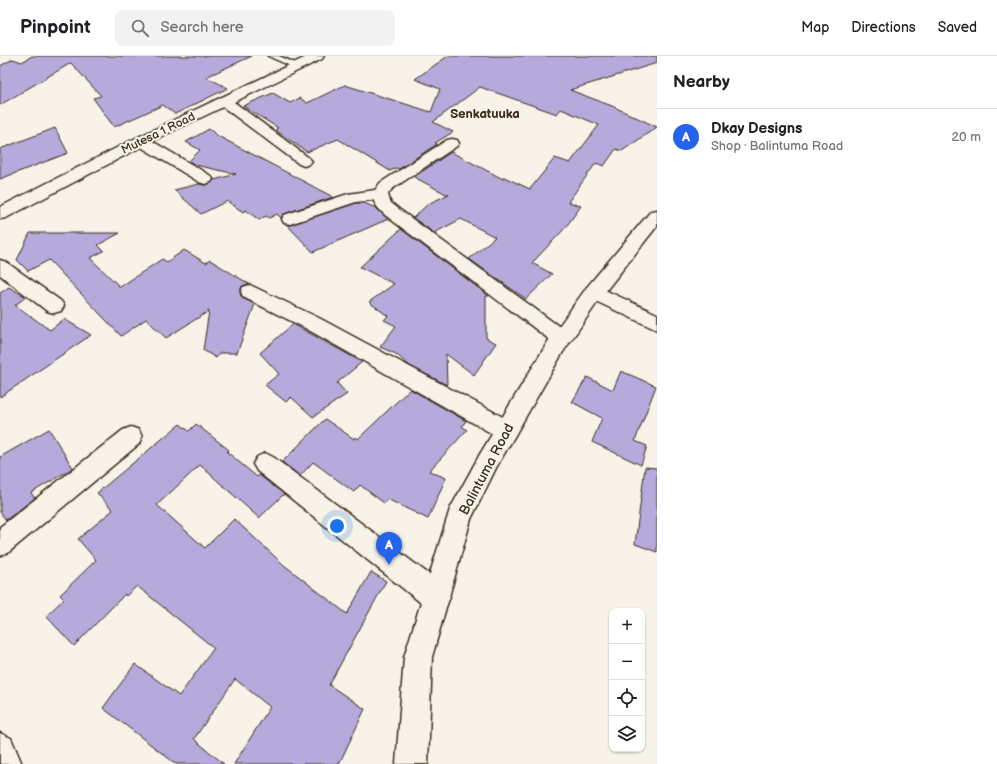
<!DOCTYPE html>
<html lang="en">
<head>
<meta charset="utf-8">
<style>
	:root { --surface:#fff; --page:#f2f2f2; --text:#202124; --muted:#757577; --line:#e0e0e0; --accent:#2563eb }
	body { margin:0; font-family:"Balsamiq Sans",sans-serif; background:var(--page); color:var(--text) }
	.controls { position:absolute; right:12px; bottom:12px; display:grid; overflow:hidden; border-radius:8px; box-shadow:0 1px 3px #0004 }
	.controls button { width:36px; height:36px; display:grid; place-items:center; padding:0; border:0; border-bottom:1px solid var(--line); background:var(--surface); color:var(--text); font:20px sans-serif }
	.you { position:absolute; left:337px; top:470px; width:14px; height:14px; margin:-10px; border:3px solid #fff; border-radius:50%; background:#1a73e8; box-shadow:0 0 0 6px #1a73e833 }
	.badge { display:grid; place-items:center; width:26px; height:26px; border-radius:50%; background:var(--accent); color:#fff; font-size:13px; font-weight:700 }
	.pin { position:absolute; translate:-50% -33px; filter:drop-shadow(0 1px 2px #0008) }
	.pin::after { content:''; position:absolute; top:21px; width:14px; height:12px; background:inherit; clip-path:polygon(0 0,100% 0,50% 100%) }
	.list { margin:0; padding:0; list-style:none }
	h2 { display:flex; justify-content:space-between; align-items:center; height:52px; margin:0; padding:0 16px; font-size:17px }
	h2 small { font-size:13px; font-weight:400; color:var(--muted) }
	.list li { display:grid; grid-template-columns:26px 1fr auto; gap:12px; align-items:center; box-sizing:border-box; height:56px; padding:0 16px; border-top:1px solid var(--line) }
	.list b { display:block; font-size:15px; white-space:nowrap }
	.list p { margin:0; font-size:13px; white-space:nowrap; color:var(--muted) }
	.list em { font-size:13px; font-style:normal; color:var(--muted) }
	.icon { flex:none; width:22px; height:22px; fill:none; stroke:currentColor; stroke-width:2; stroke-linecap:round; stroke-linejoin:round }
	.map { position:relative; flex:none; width:657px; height:708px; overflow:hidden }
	header { display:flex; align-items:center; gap:24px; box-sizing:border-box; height:56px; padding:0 20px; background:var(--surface); border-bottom:1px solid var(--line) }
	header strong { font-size:19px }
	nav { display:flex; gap:22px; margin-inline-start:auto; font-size:14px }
	.search { width:280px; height:36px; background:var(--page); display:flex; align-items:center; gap:10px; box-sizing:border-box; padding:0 14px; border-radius:8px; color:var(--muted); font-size:15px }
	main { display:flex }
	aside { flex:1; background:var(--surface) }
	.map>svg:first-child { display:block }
	.building { fill:#b5aadb; stroke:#3b2a1e }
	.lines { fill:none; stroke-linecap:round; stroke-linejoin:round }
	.service-casing { stroke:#3b2a1e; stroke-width:3 }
	.minor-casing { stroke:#3b2a1e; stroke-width:3 }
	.tertiary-casing { stroke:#3b2a1e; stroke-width:3 }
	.secondary-casing { stroke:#3b2a1e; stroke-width:3 }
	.service { fill:#f7f3e8; fill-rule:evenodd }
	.minor { fill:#f7f3e8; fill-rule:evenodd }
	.tertiary { fill:#f7f3e8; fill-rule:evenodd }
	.secondary { fill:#f7f3e8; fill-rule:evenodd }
	.labels { text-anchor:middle; stroke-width:4; stroke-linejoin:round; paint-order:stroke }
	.far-street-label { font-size:12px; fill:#3b2a1e; stroke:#f7f3e8 }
	.far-quarter-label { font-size:13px; font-weight:bold; fill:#3b2a1e; stroke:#f7f3e8 }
	.street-label { font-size:14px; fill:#3b2a1e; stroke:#f7f3e8 }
</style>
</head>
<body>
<header>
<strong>Pinpoint</strong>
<div class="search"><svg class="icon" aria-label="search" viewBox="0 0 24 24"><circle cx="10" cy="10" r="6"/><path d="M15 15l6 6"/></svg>Search here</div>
<nav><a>Map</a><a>Directions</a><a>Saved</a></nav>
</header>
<main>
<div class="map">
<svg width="657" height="708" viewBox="0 0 657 708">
	<rect width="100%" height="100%" fill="#f7f3e8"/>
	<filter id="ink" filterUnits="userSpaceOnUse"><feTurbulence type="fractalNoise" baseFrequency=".025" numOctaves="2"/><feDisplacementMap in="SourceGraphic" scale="8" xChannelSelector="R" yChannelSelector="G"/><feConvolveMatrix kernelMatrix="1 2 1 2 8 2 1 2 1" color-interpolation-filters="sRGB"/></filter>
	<g filter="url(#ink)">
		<g class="building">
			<polygon points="32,0 252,0 206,21 228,32 175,58 163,49 114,71 93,42 101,40 71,7 0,49 0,10 13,3 22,6"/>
			<polygon points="448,0 657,0 657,7 570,34 612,50 657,71 622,95 616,93 604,110 596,107 568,146 581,150 565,172 532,207 552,218 526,243 469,203 495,181 461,163 434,177 413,162 428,148 449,138 446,138 414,121 451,96 503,123 504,121 530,133 555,102 570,107 599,69 561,53 557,58 480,31 433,66 453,76 435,87 437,88 399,113 397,112 390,115 338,83 307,96 275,74 278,72 243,50 273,37 290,47 300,42 307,47 345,29 431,56 440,33 415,23"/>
			<polygon points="55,72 68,97 0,123 0,93"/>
			<polygon points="209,73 218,80 333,141 284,158 281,162 277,158 269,162 266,160 259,164 246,154 243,156 227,145 201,158 174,134 199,128 205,129 211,127 214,124 236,118 195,109 189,105 200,94 186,86"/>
			<polygon points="356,147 364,147 376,152 388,163 313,196 287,169 290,169"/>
			<polygon points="401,173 489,240 486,240 486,282 496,287 474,319 446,298 447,329 410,310 396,298 380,291 396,270 384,264 388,260 369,246 394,228 360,211"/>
			<polygon points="30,177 120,177 98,189 104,195 90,202 120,231 162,203 167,206 184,194 206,207 210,204 249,228 242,230 240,237 242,242 255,248 237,297 220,297 216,302 203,294 209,255 166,282 146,263 121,280 49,204 28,215 17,204"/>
			<polygon points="9,231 26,241 15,249 50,274 64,263 91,279 0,341 0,237"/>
			<polygon points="293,268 362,306 337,327 347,338 313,361 291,341 286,346 265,329 279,318 260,297"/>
			<polygon points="621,315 656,330 635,385 647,390 641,409 592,386 602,362 572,346 587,321 613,334"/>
			<polygon points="410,333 466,365 462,370 467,374 429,415 446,422 428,463 387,443 384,447 360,429 354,436 313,406 300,420 282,406 325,363 354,383 355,381 358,383"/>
			<polygon points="180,368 189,375 196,368 229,394 227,396 257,421 259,419 284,438 259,462 200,409 157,449 205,492 234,463 284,509 347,558 371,516 386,525 329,629 365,653 339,708 234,708 270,651 235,623 194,683 224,708 176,708 103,652 135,608 179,640 214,592 137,530 126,540 125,538 74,590 46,560 64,543 60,539 96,504 78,483 113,454 97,437"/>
			<polygon points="49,373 73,412 31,437 35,442 6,464 0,456 0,401"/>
			<polygon points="645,411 657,412 657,496 635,488"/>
		</g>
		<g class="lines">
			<defs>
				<polygon id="service" points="268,0 279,0 302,10 301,12 295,12"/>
				<g id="minor">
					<polygon points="308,0 324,0 322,3 234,46 309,102 312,105 309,108 304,110 299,108 223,51 152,85 211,120 213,123 211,126 205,128 199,126 141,91 6,162 0,163 0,151 136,82"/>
					<polygon points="452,83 457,84 459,87 457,90 392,133 388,138 390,146 400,154 568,277 571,282 568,287 561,290 554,287 385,159 378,152 373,144 356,146 290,168 284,167 282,163 284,159 348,138 375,134 380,127 447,84"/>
					<polygon points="0,204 6,206 61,245 64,250 61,255 54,257 47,255 0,219"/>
					<polygon points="250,229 319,262 514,367 517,374 514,381 506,384 498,381 305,272 243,241 241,236 243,231"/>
					<polygon points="594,229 657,258 657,274 587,241 585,236 587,231"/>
					<polygon points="131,371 139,374 142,381 139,388 9,496 0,500 0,471 123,374"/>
					<polygon points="265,397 273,401 446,531 450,541 446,551 436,555 426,551 257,415 253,408 257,401"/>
				</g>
				<polygon id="tertiary" points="0,677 11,682 22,708 0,708"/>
				<polygon id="secondary" points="657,154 657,170 601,241 563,296 496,412 471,463 432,601 428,708 396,708 404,601 450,453 480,398 549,284 587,231 651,155"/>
			</defs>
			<use href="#service" class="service-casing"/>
			<use href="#minor" class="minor-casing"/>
			<use href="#tertiary" class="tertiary-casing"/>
			<use href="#secondary" class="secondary-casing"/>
			<use href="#service" class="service"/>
			<use href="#minor" class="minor"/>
			<use href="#tertiary" class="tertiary"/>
			<use href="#secondary" class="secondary"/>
		</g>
	</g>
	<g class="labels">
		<g class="far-street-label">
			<text transform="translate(158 77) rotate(-26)" y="4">Mutesa 1 Road</text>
		</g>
		<g class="far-quarter-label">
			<text x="485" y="62">Senkatuuka</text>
		</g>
		<g class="street-label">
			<text transform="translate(486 413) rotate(-62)" y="5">Balintuma Road</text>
		</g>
	</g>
</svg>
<div class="controls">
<button>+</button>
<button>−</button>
<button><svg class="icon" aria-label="locate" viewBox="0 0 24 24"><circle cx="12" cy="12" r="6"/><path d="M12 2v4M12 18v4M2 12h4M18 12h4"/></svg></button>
<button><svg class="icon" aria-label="layers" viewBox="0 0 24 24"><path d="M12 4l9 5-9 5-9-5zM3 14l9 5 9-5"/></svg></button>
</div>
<div class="you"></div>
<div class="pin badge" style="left:389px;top:509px">A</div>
</div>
<aside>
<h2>Nearby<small></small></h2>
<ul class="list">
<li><span class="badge">A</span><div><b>Dkay Designs</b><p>Shop · Balintuma Road</p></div><em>20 m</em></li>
</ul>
</aside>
</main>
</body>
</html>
